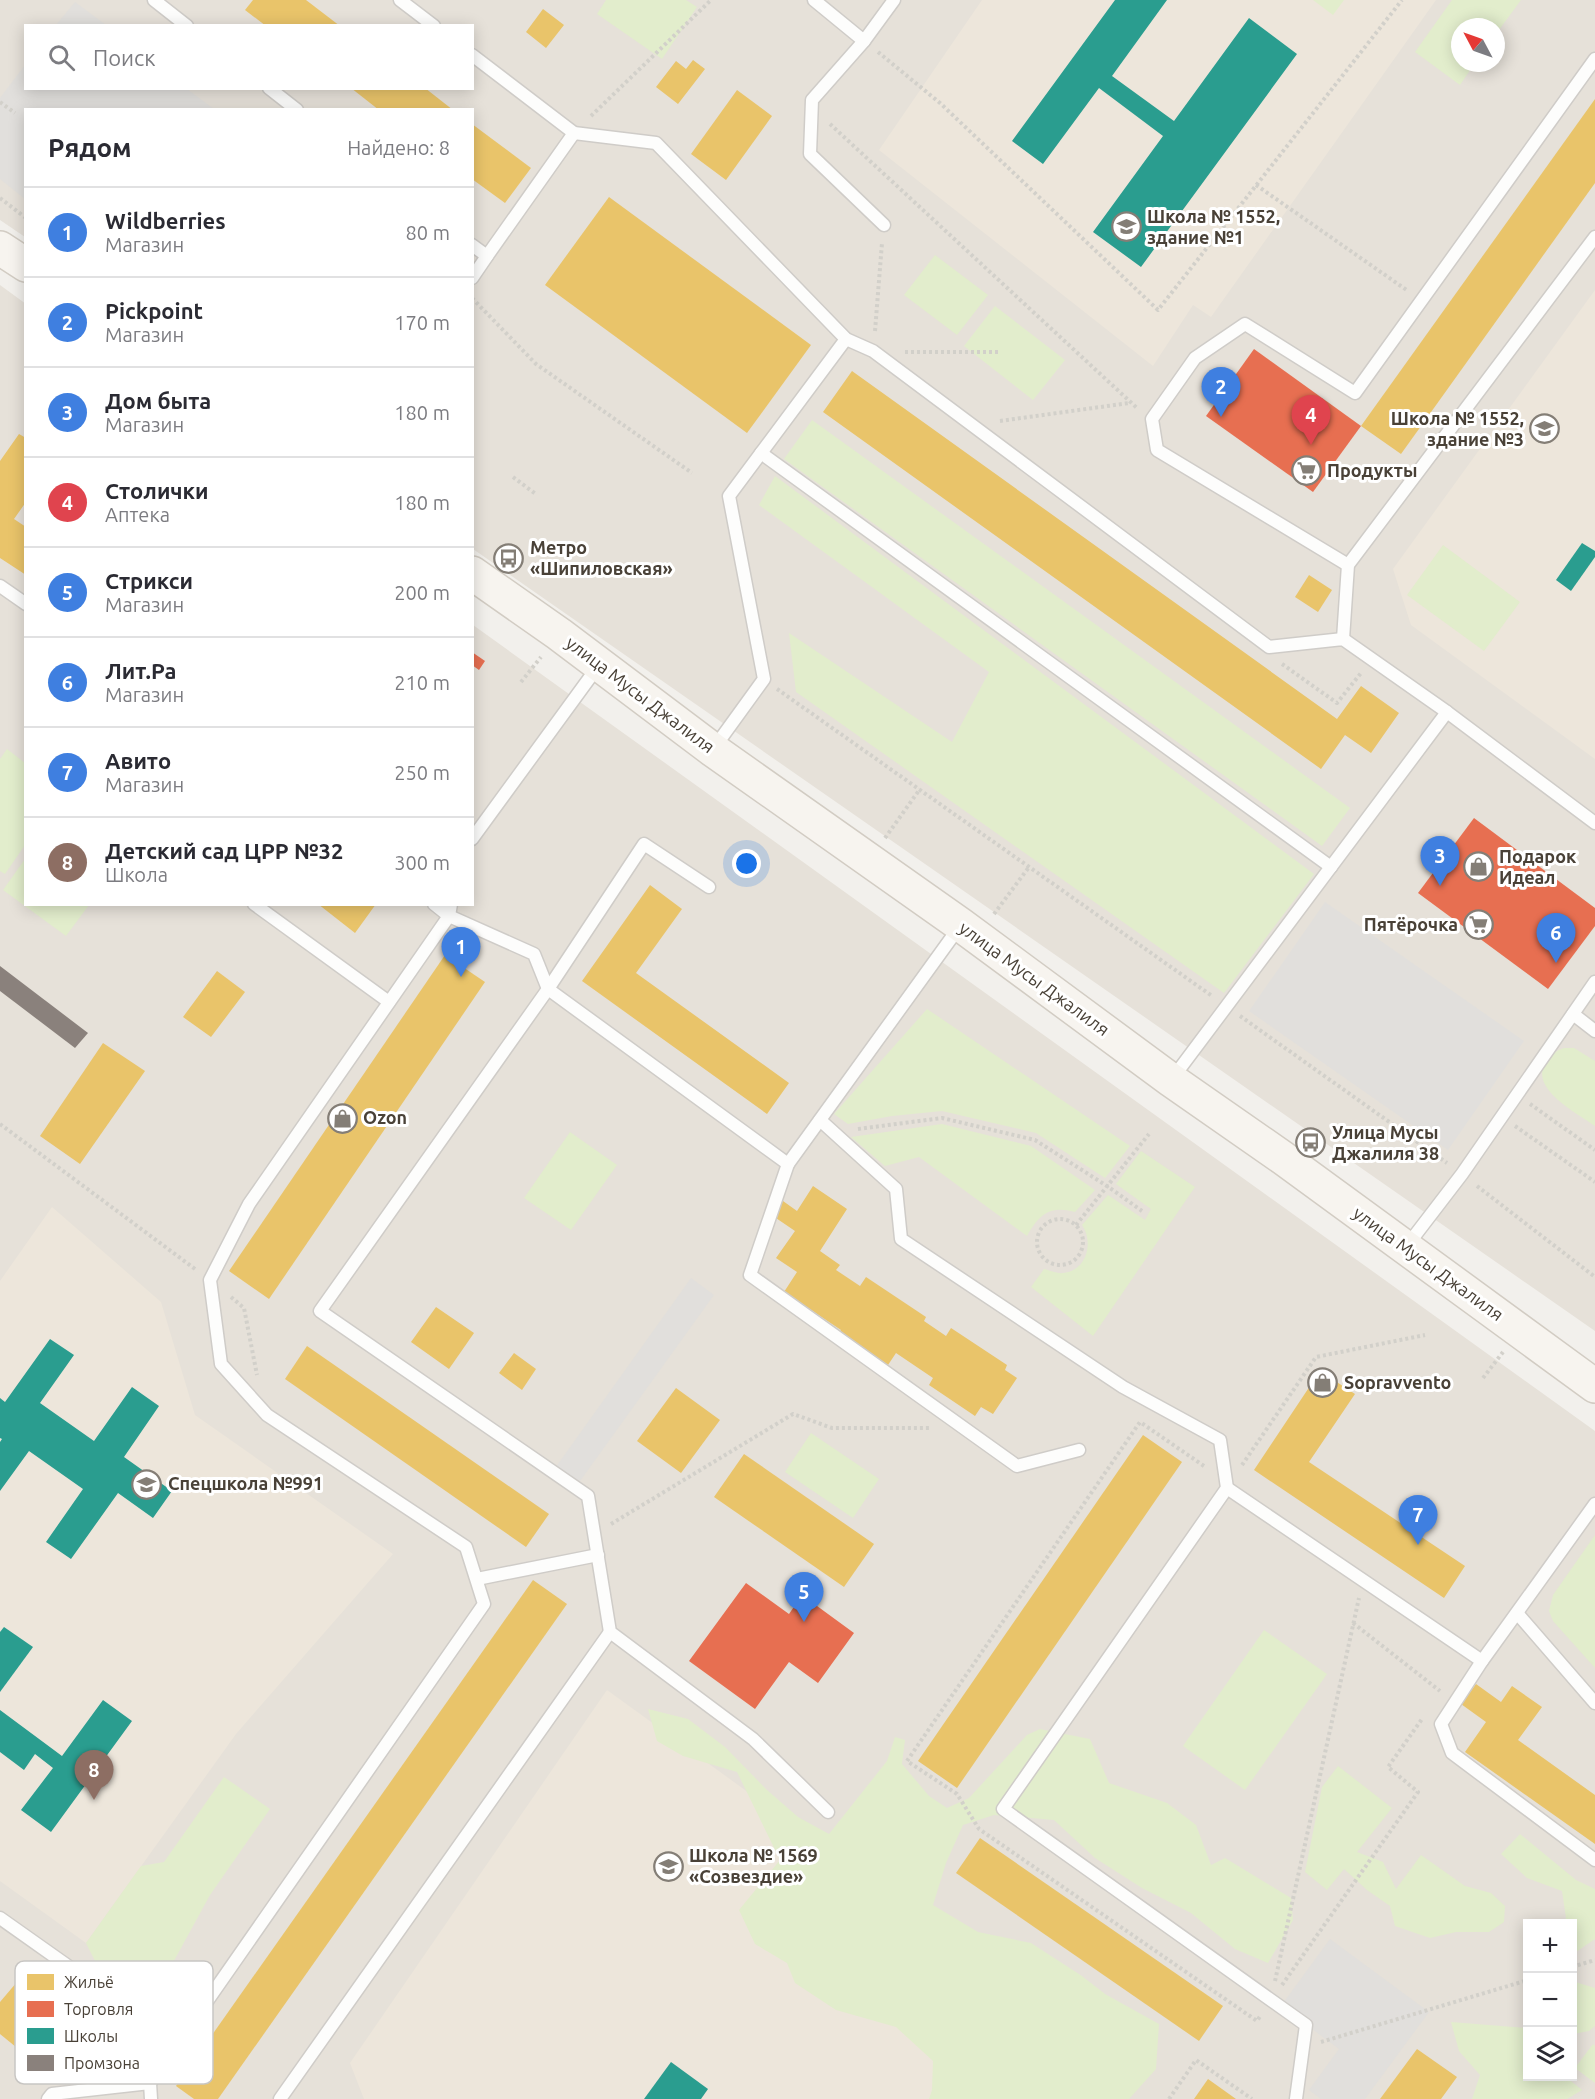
<!DOCTYPE html>
<html lang="ru">
<head>
<meta charset="utf-8">
<style>
	:root { --surface:#fff; --page:#f2f2f3; --text:#2b2b33; --muted:#7c7c81; --line:#e1e1e2; --accent:#7c3aed }
	body { margin:0; font-family:Ubuntu,sans-serif; background:var(--page); color:var(--text) }
	.controls { position:absolute; right:18px; bottom:18px; display:grid; overflow:hidden; border-radius:0px; box-shadow:0 3px 15px #0003 }
	.controls button { width:54px; height:54px; display:grid; place-items:center; padding:0; border:0; border-bottom:2px solid var(--line); background:var(--surface); color:var(--text); font:30px sans-serif }
	.compass { position:absolute; left:1451px; top:18px; width:54px; height:54px; border-radius:50%; background:var(--surface); box-shadow:0 3px 15px #0003; rotate:311deg }
	.you { position:absolute; left:747px; top:864px; width:21px; height:21px; margin:-15px; border:4px solid #fff; border-radius:50%; background:#1a73e8; box-shadow:0 0 0 9px #1a73e833 }
	.badge { display:grid; place-items:center; width:39px; height:39px; border-radius:50%; background:var(--accent); color:#fff; font-size:20px; font-weight:700 }
	.pin { position:absolute; translate:-50% -50px; filter:drop-shadow(0 2px 3px #0008) }
	.pin::after { content:''; position:absolute; top:32px; width:21px; height:18px; background:inherit; clip-path:polygon(0 0,100% 0,50% 100%) }
	.list { margin:0; padding:0; list-style:none }
	h2 { display:flex; justify-content:space-between; align-items:center; height:78px; margin:0; padding:0 24px; font-size:26px }
	h2 small { font-size:20px; font-weight:400; color:var(--muted) }
	.list li { display:grid; grid-template-columns:39px 1fr auto; gap:18px; align-items:center; box-sizing:border-box; height:90px; padding:0 24px; border-top:2px solid var(--line) }
	.list b { display:block; font-size:22px; white-space:nowrap }
	.list p { margin:0; font-size:20px; white-space:nowrap; color:var(--muted) }
	.list em { font-size:20px; font-style:normal; color:var(--muted) }
	.icon { flex:none; width:33px; height:33px; fill:none; stroke:currentColor; stroke-width:2; stroke-linecap:round; stroke-linejoin:round }
	.map { position:relative; flex:none; width:1595px; height:2099px; overflow:hidden }
	.search { position:absolute; background:var(--surface); box-shadow:0 3px 15px #0003; left:24px; top:24px; width:450px; height:66px; display:flex; align-items:center; gap:15px; box-sizing:border-box; padding:0 21px; border-radius:0px; color:var(--muted); font-size:22px }
	.panel { position:absolute; background:var(--surface); box-shadow:0 3px 15px #0003; left:24px; top:108px; width:450px; height:798px; border-radius:0px }
	.map>svg:first-child { display:block }
	.residential { fill:#e6e1d9; fill-rule:evenodd }
	.education { fill:#ede6db }
	.green { fill:#e2edcc }
	.parking { fill:#e1dfdc }
	.homes { fill:#e9c46a }
	.shops { fill:#e76f51 }
	.schools { fill:#2a9d8f }
	.industry { fill:#8a817c }
	.lines { fill:none; stroke-linecap:round; stroke-linejoin:round }
	.lane-casing { stroke:#cfccc8; stroke-width:15 }
	.secondary-casing { stroke:#d2ccc3; stroke-width:36 }
	.path { stroke:#d2d0ca; stroke-width:4; stroke-dasharray:3 3; stroke-linecap:butt }
	.lane { stroke:#fdfdfc; stroke-width:12 }
	.secondary { stroke:#f7f4ef; stroke-width:33 }
	.labels { text-anchor:middle; stroke-width:6; stroke-linejoin:round; paint-order:stroke }
	.poi-label { font-size:18px; font-weight:bold; fill:#494137; stroke:#fff; text-anchor:start }
	.street-label { font-size:18px; fill:#494137; stroke:#fff }
	.key { fill:#fff; stroke:#c8c6c3; stroke-width:1.5 }
	.key-label { font-size:16px; fill:#494137 }
</style>
</head>
<body>
<div class="map">
<svg width="1595" height="2099" viewBox="0 0 1595 2099">
	<rect width="100%" height="100%" fill="#f2f0ec"/>
	<g class="residential">
		<path d="M 0,0 L 1595,0 L 1595,1331 L 473,549 L 472,110 L 26,110 L 25,237 L 0,220 ZM 26,26 L 472,26 L 472,88 L 26,88 ZM 1460,27 L 1496,27 L 1496,63 L 1460,63 Z"/>
		<path d="M 0,285 L 26,304 L 26,904 L 472,904 L 473,625 L 1595,1431 L 1595,2099 L 0,2099 ZM 1528,1924 L 1572,1924 L 1572,2076 L 1528,2076 Z"/>
	</g>
	<g class="education">
		<polygon points="982,0 1436,0 1211,317 1193,305 1153,366 879,150"/>
		<polygon points="1595,290 1595,759 1411,625 1393,569"/>
		<polygon points="52,1207 161,1302 195,1415 393,1554 236,1734 86,1943 0,1881 0,1281"/>
		<polygon points="607,1690 1094,2043 1054,2099 364,2099 350,2063"/>
	</g>
	<g class="green">
		<polygon points="606,0 686,0 697,7 662,59 597,14"/>
		<polygon points="1313,0 1344,0 1333,15"/>
		<polygon points="1452,0 1521,0 1496,34 1496,27 1460,27 1460,63 1475,63 1460,85 1415,52"/>
		<polygon points="935,255 988,295 957,335 904,295"/>
		<polygon points="995,306 1065,360 1033,400 964,346"/>
		<polygon points="812,420 1350,808 1322,846 784,459"/>
		<polygon points="775,476 1314,874 1224,993 796,692 789,633 952,742 989,672 759,505"/>
		<polygon points="1443,545 1520,602 1484,651 1407,595"/>
		<polygon points="7,749 25,763 25,845 5,874 0,871 0,759"/>
		<polygon points="25,859 26,904 89,905 66,936 3,890"/>
		<polygon points="927,1009 1130,1146 1105,1178 1036,1133 942,1111 892,1116 848,1124 834,1114"/>
		<path d="M 1564,1048 L 1574,1048 L 1595,1061 L 1595,1126 C 1577,1113 1528,1088 1546,1062 C 1552,1054 1555,1051 1564,1048 Z"/>
		<path d="M 942,1124 L 1031,1146 L 1095,1190 L 1075,1212 C 1049,1205 1039,1215 1027,1236 L 919,1157 L 885,1166 L 851,1137 Z"/>
		<polygon points="570,1132 617,1165 571,1230 524,1198"/>
		<path d="M 1141,1151 L 1195,1187 L 1093,1336 L 1031,1287 L 1044,1269 C 1049,1270 1057,1274 1063,1273 C 1087,1271 1094,1242 1082,1225 L 1108,1195 L 1145,1220 L 1151,1209 L 1116,1184 Z"/>
		<polygon points="811,1433 879,1479 853,1518 785,1472"/>
		<polygon points="1595,1535 1595,1668 1553,1621 1549,1611 1553,1595"/>
		<polygon points="1264,1630 1327,1674 1245,1790 1183,1746"/>
		<polygon points="648,1709 688,1719 725,1747 767,1790 798,1817 829,1834 887,1761 895,1737 905,1740 902,1764 929,1796 947,1808 969,1798 1027,1735 1040,1729 1090,1739 1109,1783 1167,1803 1196,1825 1211,1865 1225,1858 1291,1898 1293,1920 1268,1963 1235,1949 1191,1913 1142,1888 1095,1858 1054,1820 994,1815 963,1825 946,1863 933,1905 978,1932 1031,1943 1082,1976 1105,1994 1159,2024 1156,2069 1129,2099 929,2099 932,2090 933,2061 896,2027 836,2010 795,1983 787,1963 755,1944 739,1910 780,1860 737,1772 683,1756 657,1741"/>
		<polygon points="1338,1766 1392,1808 1357,1852 1383,1862 1396,1889 1421,1855 1465,1886 1491,1893 1505,1906 1504,1922 1489,1932 1456,1932 1430,1938 1395,1926 1390,1906 1367,1890 1344,1869 1327,1890 1305,1872 1322,1787"/>
		<polygon points="224,1777 270,1809 210,1895 135,2032 113,2007 119,1982 97,1965 86,1943 141,1866 164,1862"/>
		<polygon points="1520,1834 1576,1880 1595,1889 1595,1939 1573,1954 1572,1924 1563,1923 1566,1918 1562,1891 1527,1878 1501,1854"/>
		<polygon points="1572,1981 1595,1988 1595,2026 1589,2031 1573,2034"/>
		<polygon points="1451,2022 1527,2028 1527,2050 1524,2051 1527,2053 1528,2076 1566,2077 1582,2090 1567,2099 1472,2099 1480,2075 1459,2051"/>
		<polygon points="1593,2044 1595,2046 1595,2083 1575,2068"/>
	</g>
	<g class="parking">
		<polygon points="75,2 106,25 56,25"/>
		<polygon points="25,65 26,88 187,89 214,109 26,110 25,199 0,179 0,98"/>
		<polygon points="1325,902 1524,1041 1448,1150 1249,1011"/>
		<polygon points="691,1278 714,1295 575,1488 553,1471"/>
		<polygon points="1330,1939 1429,2012 1365,2099 1321,2099 1309,2090 1339,2049 1281,2006"/>
	</g>
	<g class="homes">
		<polygon points="253,0 306,0 340,26 266,26 245,10"/>
		<polygon points="543,9 564,25 546,48 526,32"/>
		<polygon points="693,60 705,69 678,104 656,87 676,61 686,69"/>
		<polygon points="351,88 425,88 453,110 379,110"/>
		<polygon points="737,90 772,116 726,180 691,154"/>
		<polygon points="1595,99 1595,183 1401,454 1361,426"/>
		<polygon points="472,124 531,168 505,203 472,179"/>
		<polygon points="609,197 811,345 747,433 545,285"/>
		<polygon points="852,371 1337,719 1361,686 1399,713 1371,753 1345,735 1321,769 823,412"/>
		<polygon points="19,434 26,438 26,502 14,519 26,527 26,575 0,558 0,461"/>
		<polygon points="1309,575 1332,590 1318,612 1295,597"/>
		<polygon points="650,885 682,909 636,973 789,1083 767,1114 582,981"/>
		<polygon points="318,904 376,904 355,933"/>
		<polygon points="445,955 485,982 269,1299 229,1271"/>
		<polygon points="217,971 245,992 211,1037 183,1017"/>
		<polygon points="103,1043 145,1071 80,1164 40,1136"/>
		<polygon points="813,1186 847,1209 820,1251 840,1265 836,1270 860,1286 866,1277 926,1317 924,1321 946,1336 951,1328 1007,1365 1005,1370 1017,1378 993,1414 981,1407 975,1416 929,1385 933,1378 896,1353 888,1365 839,1333 841,1330 784,1292 797,1272 776,1258 795,1231 773,1216 783,1201 797,1211"/>
		<polygon points="436,1307 474,1333 449,1369 411,1342"/>
		<polygon points="307,1346 549,1514 526,1547 285,1379"/>
		<polygon points="514,1353 536,1369 522,1390 499,1373"/>
		<polygon points="1320,1371 1355,1394 1309,1462 1465,1566 1444,1598 1254,1470"/>
		<polygon points="676,1388 720,1420 681,1473 637,1441"/>
		<polygon points="1143,1435 1182,1462 957,1788 918,1761"/>
		<polygon points="744,1454 874,1544 844,1587 714,1497"/>
		<polygon points="533,1580 567,1604 218,2099 194,2099 176,2086"/>
		<polygon points="1476,1684 1501,1702 1512,1686 1542,1707 1518,1740 1595,1795 1595,1844 1465,1752 1486,1722 1461,1704"/>
		<polygon points="980,1838 1223,2006 1199,2041 956,1873"/>
		<polygon points="17,1982 86,2040 54,2078 0,2034 0,2002"/>
		<polygon points="1417,2049 1457,2077 1441,2099 1380,2099"/>
		<polygon points="1208,2079 1236,2099 1194,2099"/>
	</g>
	<g class="shops">
		<polygon points="1254,349 1361,426 1313,492 1206,416"/>
		<polygon points="472,652 485,661 479,670 472,665"/>
		<polygon points="1474,818 1595,908 1595,926 1548,989 1418,893"/>
		<polygon points="746,1583 789,1614 802,1595 854,1633 818,1683 789,1662 755,1709 689,1661"/>
	</g>
	<g class="schools">
		<polygon points="1115,0 1167,0 1112,76 1174,121 1249,18 1297,54 1141,267 1093,232 1163,136 1099,88 1043,164 1012,141"/>
		<polygon points="1582,543 1595,551 1595,557 1571,591 1556,580"/>
		<polygon points="50,1339 74,1355 40,1403 94,1441 132,1387 159,1406 124,1457 172,1491 153,1518 118,1493 71,1559 46,1542 83,1489 29,1451 0,1491 0,1442 2,1439 0,1438 0,1398 5,1402"/>
		<polygon points="4,1627 33,1647 0,1692 0,1632"/>
		<polygon points="103,1700 132,1721 51,1832 21,1810 53,1768 35,1754 24,1770 0,1752 0,1710 62,1756"/>
		<polygon points="671,2062 708,2089 701,2099 644,2099"/>
	</g>
	<polygon class="industry" points="0,966 88,1033 75,1048 0,991"/>
	<g class="lines">
		<defs>
			<g id="lane">
				<polyline points="154,0 187,26"/>
				<polyline points="400,0 434,26"/>
				<polyline points="814,0 864,41 894,0"/>
				<polyline points="864,41 812,100 810,154 884,225"/>
				<polyline points="472,55 574,133 656,143 846,339 873,351 1269,647 1343,639 1447,712 1595,823"/>
				<polyline points="269,88 297,110"/>
				<polyline points="472,245 487,256 574,133"/>
				<polyline points="472,278 487,256"/>
				<polyline points="761,453 1331,867"/>
				<polyline points="1348,565 1157,450 1152,419 1195,358 1245,324 1355,393 1595,59"/>
				<polyline points="0,586 26,604"/>
				<polyline points="1343,639 1348,565 1595,237"/>
				<polyline points="714,748 764,679 729,496 846,339"/>
				<polyline points="472,839 599,665"/>
				<polyline points="709,887 644,844 548,989 320,1311 588,1496 610,1632 753,1739 828,1812"/>
				<polyline points="254,904 389,1002"/>
				<polyline points="434,904 449,916 534,954 548,989 788,1164 750,1275 1017,1466 1079,1450"/>
				<polyline points="1573,1014 1595,1031"/>
				<polyline points="1172,1079 1447,712"/>
				<polyline points="820,1120 896,1189 901,1239 1123,1387 1220,1440 1227,1488 1003,1809 1306,2025 1296,2099"/>
				<polyline points="788,1164 960,926"/>
				<polyline points="1406,1247 1462,1174 1595,982"/>
				<polyline points="1227,1488 1482,1661 1595,1504"/>
				<polyline points="477,1579 598,1555"/>
				<polyline points="1517,1613 1595,1703"/>
				<polyline points="1482,1661 1441,1724 1452,1753 1595,1860"/>
				<polyline points="0,1918 82,1976 150,2083 151,2099"/>
				<polyline points="48,2099 52,2094 150,2083 484,1604 466,1547 267,1415 221,1364 210,1280 249,1204 449,916 451,904"/>
				<polyline points="280,2099 610,1632"/>
			</g>
			<g id="secondary">
				<polyline points="0,248 26,265"/>
				<polyline points="472,573 559,634 713,750 961,925 1171,1080 1283,1158 1595,1386"/>
			</g>
		</defs>
		<use href="#lane" class="lane-casing"/>
		<use href="#secondary" class="secondary-casing"/>
		<g class="path">
			<polyline points="878,52 940,103 1158,310 1402,0"/>
			<polyline points="0,102 15,113"/>
			<polyline points="591,116 711,0"/>
			<polyline points="830,124 1137,408"/>
			<polyline points="1256,185 1408,291"/>
			<polyline points="0,198 26,218"/>
			<polyline points="472,298 536,364 692,473"/>
			<polyline points="875,331 882,243"/>
			<polyline points="905,352 1000,352"/>
			<polyline points="1000,421 1129,403"/>
			<polyline points="513,477 537,495"/>
			<polyline points="1282,664 1337,703 1361,673"/>
			<polyline points="521,682 541,657"/>
			<polyline points="777,689 1212,996"/>
			<polyline points="885,838 920,789"/>
			<polyline points="994,914 1029,867"/>
			<polyline points="1240,1016 1447,1163"/>
			<polyline points="1530,1104 1595,1150"/>
			<polyline points="0,1124 195,1269"/>
			<polyline points="1515,1126 1595,1182"/>
			<polyline points="858,1129 942,1118 1035,1140 1107,1186 1142,1211"/>
			<polyline points="1477,1186 1595,1277"/>
			<circle cx="1060" cy="1242" r="23"/>
			<polyline points="1076,1225 1149,1134"/>
			<polyline points="231,1297 244,1308 257,1375"/>
			<polyline points="1483,1378 1503,1352"/>
			<polyline points="1242,1465 1316,1357 1425,1335"/>
			<polyline points="1204,1466 1140,1422 907,1761 957,1794 979,1829 1257,2021 1261,2015"/>
			<polyline points="611,1524 793,1414 832,1428 930,1428"/>
			<polyline points="1353,1623 1440,1691"/>
			<polyline points="1572,1967 1595,1960"/>
			<polyline points="1275,1981 1359,1598"/>
			<polyline points="1282,1985 1418,1792 1388,1767 1422,1719"/>
			<polyline points="1321,2042 1528,1980"/>
			<polyline points="1169,2099 1196,2060 1252,2099"/>
		</g>
		<use href="#lane" class="lane"/>
		<use href="#secondary" class="secondary"/>
	</g>
	<defs>
		<symbol id="school-ring" viewBox="-11 -11 22 22"><circle r="9.5" fill="#fff" stroke="#847e76" stroke-width="1.5"/><path d="M0-5L7-2L0 1L-7-2ZM-4 1L0 2.5L4 1V4Q0 6-4 4Z" fill="#847e76"/></symbol>
		<symbol id="supermarket-ring" viewBox="-11 -11 22 22"><circle r="9.5" fill="#fff" stroke="#847e76" stroke-width="1.5"/><path d="M-6-5.5h2.5l.6 2H6L4.5 2H-2.5L-4.4-4H-6ZM-1.5 3.2a1.3 1.3 0 1 0 .1 0ZM3 3.2a1.3 1.3 0 1 0 .1 0Z" fill="#847e76"/></symbol>
		<symbol id="bus-ring" viewBox="-11 -11 22 22"><circle r="9.5" fill="#fff" stroke="#847e76" stroke-width="1.5"/><path d="M-5-6H5V4H4V6H2V4H-2V6H-4V4H-5ZM-3.5-4V0h7V-4ZM-3.5 1.2v1.5H-2V1.2ZM2 1.2v1.5H3.5V1.2Z" fill="#847e76"/></symbol>
		<symbol id="shop-ring" viewBox="-11 -11 22 22"><circle r="9.5" fill="#fff" stroke="#847e76" stroke-width="1.5"/><path d="M-5-2.5h2.3a2.7 3.5 0 0 1 5.4 0H5L5.5 6h-11ZM-1.5-2.5h3a1.5 2.3 0 0 0-3 0Z" fill="#847e76"/></symbol>
	</defs>
	<g fill-rule="evenodd">
		<use href="#school-ring" x="1110" y="210" width="33" height="33"/>
		<use href="#school-ring" x="1528" y="412" width="33" height="33"/>
		<use href="#supermarket-ring" x="1290" y="454" width="33" height="33"/>
		<use href="#bus-ring" x="492" y="542" width="33" height="33"/>
		<use href="#shop-ring" x="1462" y="850" width="33" height="33"/>
		<use href="#supermarket-ring" x="1462" y="908" width="33" height="33"/>
		<use href="#shop-ring" x="326" y="1102" width="33" height="33"/>
		<use href="#bus-ring" x="1294" y="1126" width="33" height="33"/>
		<use href="#shop-ring" x="1306" y="1366" width="33" height="33"/>
		<use href="#school-ring" x="130" y="1468" width="33" height="33"/>
		<use href="#school-ring" x="652" y="1850" width="33" height="33"/>
	</g>
	<g class="labels">
		<g class="poi-label">
			<text x="1147" y="223">Школа № 1552,<tspan x="1147" dy="21">здание №1</tspan></text>
			<text x="1524" y="425" text-anchor="end">Школа № 1552,<tspan x="1524" dy="21">здание №3</tspan></text>
			<text x="1327" y="477">Продукты</text>
			<text x="530" y="554">Метро<tspan x="530" dy="21">«Шипиловская»</tspan></text>
			<text x="1499" y="863">Подарок<tspan x="1499" dy="21">Идеал</tspan></text>
			<text x="1458" y="931" text-anchor="end">Пятёрочка</text>
			<text x="363" y="1124">Ozon</text>
			<text x="1332" y="1139">Улица Мусы<tspan x="1332" dy="21">Джалиля 38</tspan></text>
			<text x="1344" y="1389">Sopravvento</text>
			<text x="168" y="1490">Спецшкола №991</text>
			<text x="689" y="1862">Школа № 1569<tspan x="689" dy="21">«Созвездие»</tspan></text>
		</g>
		<g class="street-label">
			<text transform="translate(640 695) rotate(37)" y="6">улица Мусы Джалиля</text>
			<text transform="translate(1034 979) rotate(36)" y="6">улица Мусы Джалиля</text>
			<text transform="translate(1428 1264) rotate(36)" y="6">улица Мусы Джалиля</text>
		</g>
	</g>
	<rect x="15" y="1961" width="198" height="123" rx="9" class="key"/>
	<rect x="27" y="1974" width="27" height="16" fill="#e9c46a"/>
	<rect x="27" y="2001" width="27" height="16" fill="#e76f51"/>
	<rect x="27" y="2028" width="27" height="16" fill="#2a9d8f"/>
	<rect x="27" y="2055" width="27" height="16" fill="#8a817c"/>
	<g class="key-label">
		<text x="64" y="1988">Жильё</text>
		<text x="64" y="2015">Торговля</text>
		<text x="64" y="2042">Школы</text>
		<text x="64" y="2069">Промзона</text>
	</g>
</svg>
<div class="controls">
<button>+</button>
<button>−</button>
<button><svg class="icon" aria-label="layers" viewBox="0 0 24 24"><path d="M12 4l9 5-9 5-9-5zM3 14l9 5 9-5"/></svg></button>
</div>
<svg class="compass" viewBox="-18 -18 36 36"><path d="M0-13l5 13h-10z" fill="#e53935"/><path d="M0 13l5-13h-10z" fill="#7c7c81"/></svg>
<div class="you"></div>
<div class="pin badge" style="left:461px;top:977px;background:#3f7fe0">1</div>
<div class="pin badge" style="left:1221px;top:417px;background:#3f7fe0">2</div>
<div class="pin badge" style="left:1440px;top:886px;background:#3f7fe0">3</div>
<div class="pin badge" style="left:1311px;top:445px;background:#e0444e">4</div>
<div class="pin badge" style="left:804px;top:1622px;background:#3f7fe0">5</div>
<div class="pin badge" style="left:1556px;top:963px;background:#3f7fe0">6</div>
<div class="pin badge" style="left:1418px;top:1545px;background:#3f7fe0">7</div>
<div class="pin badge" style="left:94px;top:1800px;background:#8d6e63">8</div>
<div class="search"><svg class="icon" aria-label="search" viewBox="0 0 24 24"><circle cx="10" cy="10" r="6"/><path d="M15 15l6 6"/></svg>Поиск</div>
<section class="panel">
<h2>Рядом<small>Найдено: 8</small></h2>
<ul class="list">
<li><span class="badge" style="background:#3f7fe0">1</span><div><b>Wildberries</b><p>Магазин</p></div><em>80 m</em></li>
<li><span class="badge" style="background:#3f7fe0">2</span><div><b>Pickpoint</b><p>Магазин</p></div><em>170 m</em></li>
<li><span class="badge" style="background:#3f7fe0">3</span><div><b>Дом быта</b><p>Магазин</p></div><em>180 m</em></li>
<li><span class="badge" style="background:#e0444e">4</span><div><b>Столички</b><p>Аптека</p></div><em>180 m</em></li>
<li><span class="badge" style="background:#3f7fe0">5</span><div><b>Стрикси</b><p>Магазин</p></div><em>200 m</em></li>
<li><span class="badge" style="background:#3f7fe0">6</span><div><b>Лит.Ра</b><p>Магазин</p></div><em>210 m</em></li>
<li><span class="badge" style="background:#3f7fe0">7</span><div><b>Авито</b><p>Магазин</p></div><em>250 m</em></li>
<li><span class="badge" style="background:#8d6e63">8</span><div><b>Детский сад ЦРР №32</b><p>Школа</p></div><em>300 m</em></li>
</ul>
</section>
</div>
</body>
</html>
